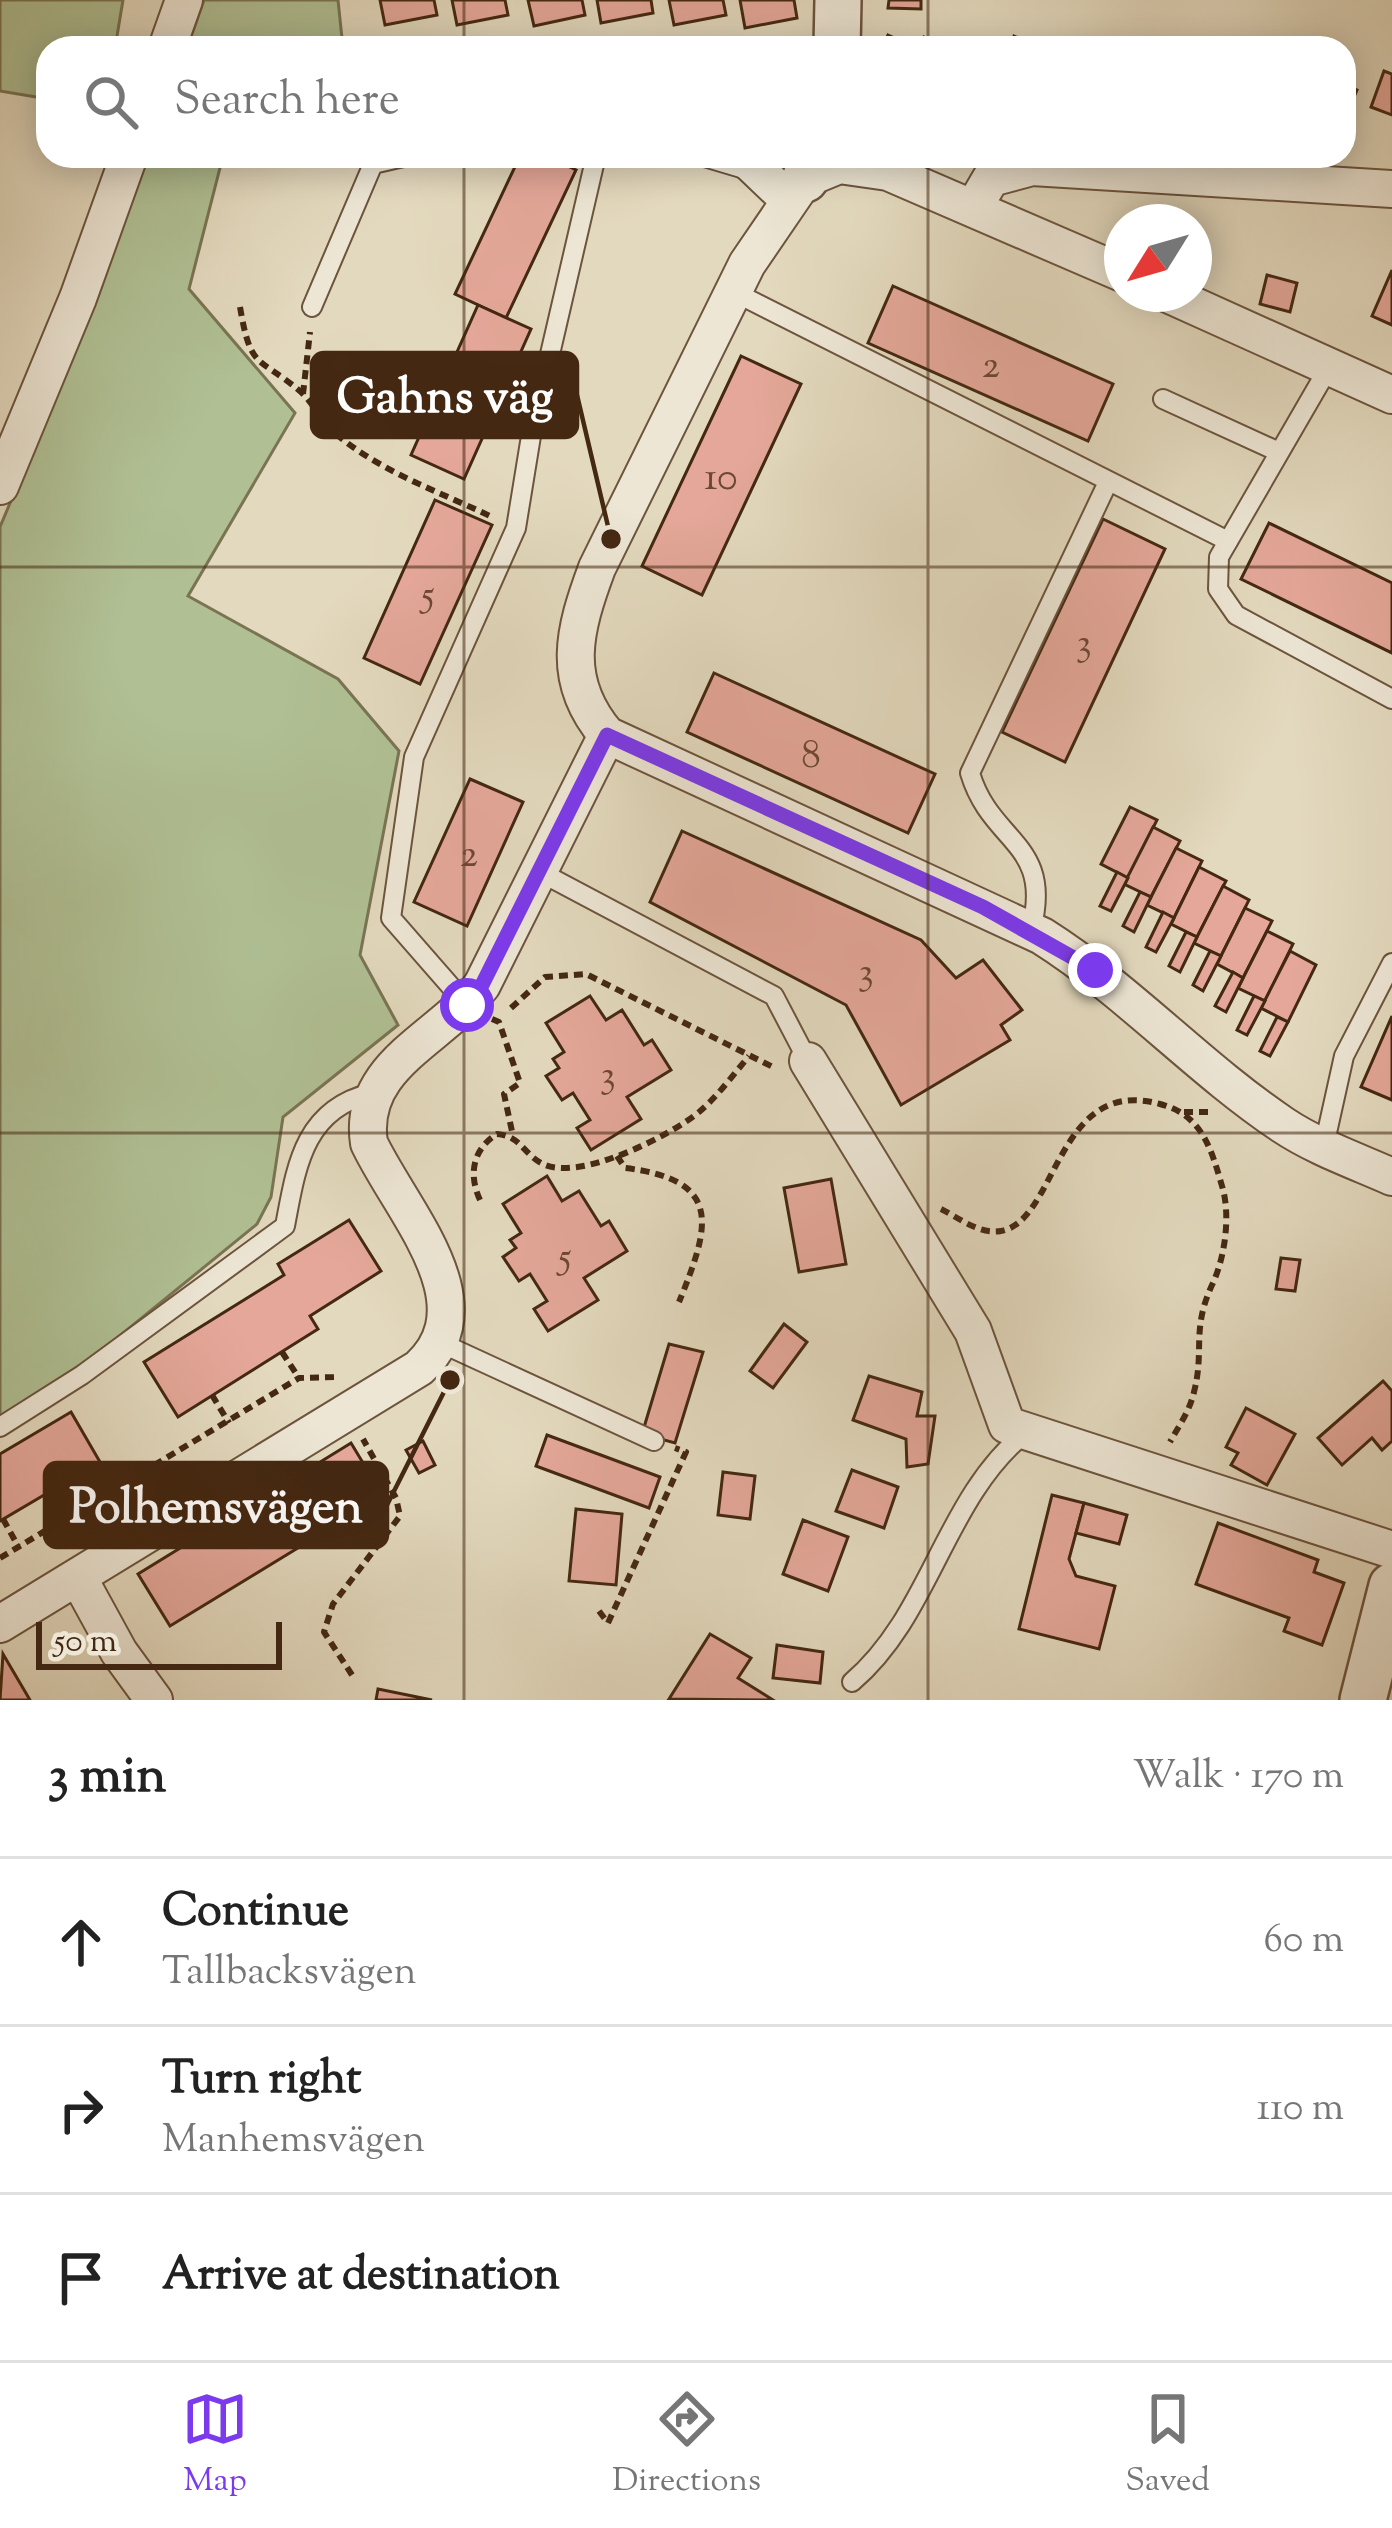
<!DOCTYPE html>
<html lang="en">
<head>
<meta charset="utf-8">
<style>
	:root { --surface:#fff; --page:#f2f2f2; --text:#222; --muted:#767676; --line:#e0e0e0; --accent:#7c3aed }
	body { margin:0; font-family:"Sorts Mill Goudy",serif; background:var(--page); color:var(--text) }
	.compass { position:absolute; left:1104px; top:204px; width:108px; height:108px; border-radius:50%; background:var(--surface); box-shadow:0 6px 30px #0003; rotate:233deg }
	.scale { position:absolute; left:36px; bottom:30px; width:246px; box-sizing:border-box; padding-left:12px; border:6px solid #442812; border-top:0; font-size:33px; line-height:42px; white-space:nowrap; color:#442812; -webkit-text-stroke:9px #ede6d5; paint-order:stroke }
	.stop { position:absolute; width:36px; height:36px; margin:-27px; border:9px solid #7c3aed; border-radius:50%; background:#fff }
	.stop.end { background:#7c3aed; border-color:#fff; box-shadow:0 3px 12px #0008 }
	.list { margin:0; padding:0; list-style:none }
	h2 { display:flex; justify-content:space-between; align-items:center; height:156px; margin:0; padding:0 48px; font-size:51px }
	h2 small { font-size:39px; font-weight:400; color:var(--muted) }
	.list li { display:grid; grid-template-columns:78px 1fr auto; gap:36px; align-items:center; box-sizing:border-box; height:168px; padding:0 48px; border-top:3px solid var(--line) }
	.list b { display:block; font-size:45px; white-space:nowrap }
	.list p { margin:0; font-size:39px; white-space:nowrap; color:var(--muted) }
	.list em { font-size:39px; font-style:normal; color:var(--muted) }
	.icon { flex:none; width:66px; height:66px; fill:none; stroke:currentColor; stroke-width:2; stroke-linecap:round; stroke-linejoin:round }
	.map { position:relative; flex:none; width:1392px; height:1700px; overflow:hidden }
	.search { position:absolute; background:var(--surface); box-shadow:0 6px 30px #0003; left:36px; right:36px; top:36px; height:132px; display:flex; align-items:center; gap:30px; box-sizing:border-box; padding:0 42px; border-radius:36px; color:var(--muted); font-size:45px }
	.sheet { height:660px; background:var(--surface) }
	nav { display:flex; justify-content:space-around; align-items:center; box-sizing:border-box; height:168px; border-top:3px solid var(--line); background:var(--surface); font-size:33px; color:var(--muted) }
	nav a { display:grid; justify-items:center; gap:6px }
	nav .on { color:var(--accent) }
	.map>svg:first-child { display:block }
	.green { fill:#b0c094; stroke:#7a7453; stroke-width:3 }
	.building { fill:#e4a799; stroke:#442812; stroke-width:3 }
	.lines { fill:none; stroke-linecap:round; stroke-linejoin:round }
	.service-casing { stroke:#6c543d; stroke-width:22 }
	.minor-casing { stroke:#6c543d; stroke-width:40 }
	.tertiary-casing { stroke:#6c543d; stroke-width:50 }
	.path { stroke:#442812; stroke-width:6; stroke-dasharray:9 6; stroke-linecap:butt }
	.service { stroke:#ede6d5; stroke-width:18 }
	.minor { stroke:#ede6d5; stroke-width:36 }
	.tertiary { stroke:#ede6d5; stroke-width:45 }
	.route { stroke:#7c3aed; stroke-width:15 }
	.grid { fill:none; stroke:#442812; stroke-width:3; stroke-opacity:0.55 }
	.labels { text-anchor:middle; stroke-width:9; stroke-linejoin:round; paint-order:stroke }
	.number-label { font-size:39px; fill:#6c4834 }
	.leader { fill:none; stroke:#442812; stroke-width:4.5 }
	.callout-dot { fill:#442812; stroke:#ede6d5; stroke-width:4.5 }
	.callout { fill:#442812; stroke:#442812; stroke-width:4.5 }
	.callout-label { font-size:48px; text-anchor:middle; font-weight:bold; fill:#fff }
</style>
</head>
<body>
<div class="map">
<svg width="1392" height="1700" viewBox="0 0 1392 1700">
	<rect width="100%" height="100%" fill="#e3d9be"/>
	<filter id="stains"><feTurbulence type="fractalNoise" baseFrequency=".00167" numOctaves="4"/><feColorMatrix values="0 0 0 0 .2 0 0 0 0 .09 0 0 0 0 .02 0 0 0 .5 -.17"/></filter>
	<radialGradient id="worn" r=".72"><stop offset=".6" stop-color="#630" stop-opacity="0"/><stop offset="1" stop-color="#630" stop-opacity=".3"/></radialGradient>
	<g class="green">
		<polygon points="0,0 123,0 115,48 48,48 48,99 0,91"/>
		<polygon points="204,0 338,0 343,48 187,48"/>
		<polygon points="148,156 223,156 189,289 295,413 188,596 338,679 399,751 360,955 398,1025 283,1117 271,1197 257,1224 84,1365 0,1417 0,527 103,281"/>
	</g>
	<g class="building">
		<polygon points="380,0 434,0 437,15 385,25"/>
		<polygon points="452,0 505,0 508,15 457,25"/>
		<polygon points="528,0 582,0 585,15 534,26"/>
		<polygon points="597,0 651,0 653,13 601,23"/>
		<polygon points="669,0 723,0 726,15 674,25"/>
		<polygon points="740,0 794,0 797,18 745,28"/>
		<polygon points="889,0 921,0 921,9 888,8"/>
		<polygon points="888,35 917,48 882,48"/>
		<polygon points="1014,36 1041,48 1009,48"/>
		<polygon points="924,37 949,48 919,48"/>
		<polygon points="1384,71 1392,74 1392,115 1371,107"/>
		<polygon points="1344,84 1357,90 1344,120"/>
		<polygon points="520,156 547,156 576,170 506,318 455,294"/>
		<polygon points="1392,270 1392,325 1372,316"/>
		<polygon points="1267,275 1297,283 1290,312 1260,304"/>
		<polygon points="893,286 1113,384 1088,441 868,343"/>
		<polygon points="478,305 531,329 464,479 411,455"/>
		<polygon points="741,356 801,384 702,595 642,566"/>
		<polygon points="435,500 492,525 420,684 364,658"/>
		<polygon points="1103,519 1165,549 1065,762 1002,732"/>
		<polygon points="1269,523 1392,583 1392,653 1241,579"/>
		<polygon points="714,673 935,774 908,833 687,732"/>
		<polygon points="470,779 523,802 467,926 414,902"/>
		<polygon points="1130,807 1157,820 1128,878 1101,864"/>
		<polygon points="1153,827 1180,841 1151,897 1124,884"/>
		<polygon points="682,831 921,940 956,978 983,960 1022,1010 1001,1025 1010,1040 901,1105 846,1005 650,902"/>
		<polygon points="1176,848 1202,861 1174,918 1147,905"/>
		<polygon points="1199,867 1226,881 1197,937 1171,924"/>
		<polygon points="1117,872 1128,878 1111,911 1100,906"/>
		<polygon points="1223,886 1249,900 1221,956 1194,943"/>
		<polygon points="1140,892 1151,897 1134,932 1123,926"/>
		<polygon points="1245,908 1272,921 1243,978 1217,964"/>
		<polygon points="1163,912 1174,918 1156,952 1146,947"/>
		<polygon points="1267,931 1293,944 1265,1001 1238,988"/>
		<polygon points="1186,932 1197,937 1180,972 1169,966"/>
		<polygon points="1210,951 1221,956 1203,991 1193,985"/>
		<polygon points="1290,951 1316,965 1288,1022 1261,1008"/>
		<polygon points="1233,972 1243,978 1226,1012 1215,1006"/>
		<polygon points="590,996 606,1020 622,1010 644,1045 652,1040 671,1070 627,1097 641,1119 591,1150 577,1128 590,1120 573,1093 562,1100 546,1076 559,1068 553,1059 564,1052 546,1023"/>
		<polygon points="1254,996 1265,1001 1247,1035 1237,1030"/>
		<polygon points="1392,1016 1392,1100 1361,1087"/>
		<polygon points="1277,1017 1288,1022 1270,1056 1260,1051"/>
		<polygon points="547,1176 562,1201 579,1191 601,1226 609,1221 627,1251 584,1278 598,1300 548,1331 534,1309 547,1301 530,1274 519,1281 503,1257 516,1248 510,1240 521,1233 503,1204"/>
		<polygon points="831,1179 846,1264 799,1272 784,1188"/>
		<polygon points="349,1220 381,1271 310,1316 318,1329 178,1417 144,1362 284,1275 278,1264"/>
		<polygon points="1281,1258 1300,1260 1295,1291 1276,1289"/>
		<polygon points="784,1324 807,1342 773,1388 750,1371"/>
		<polygon points="669,1344 703,1352 675,1443 642,1434"/>
		<polygon points="869,1376 922,1392 917,1416 935,1416 928,1464 907,1467 906,1439 853,1420"/>
		<polygon points="1383,1381 1392,1391 1392,1441 1382,1450 1372,1438 1342,1465 1318,1438"/>
		<polygon points="1246,1408 1295,1434 1267,1485 1231,1465 1238,1453 1226,1447"/>
		<polygon points="71,1412 100,1462 0,1521 0,1454"/>
		<polygon points="547,1435 660,1477 649,1508 536,1466"/>
		<polygon points="423,1441 435,1465 419,1473 406,1450"/>
		<polygon points="351,1443 383,1496 170,1626 138,1574"/>
		<polygon points="852,1470 898,1487 884,1528 836,1511"/>
		<polygon points="723,1472 755,1476 750,1519 718,1515"/>
		<polygon points="1052,1495 1084,1503 1069,1559 1076,1576 1115,1586 1099,1649 1019,1629"/>
		<polygon points="1084,1503 1127,1515 1119,1544 1076,1533"/>
		<polygon points="576,1509 622,1514 616,1585 569,1581"/>
		<polygon points="803,1520 848,1537 828,1591 783,1574"/>
		<polygon points="1218,1523 1318,1560 1314,1572 1344,1583 1322,1645 1284,1631 1289,1618 1196,1584"/>
		<polygon points="710,1634 751,1658 738,1678 773,1700 669,1699"/>
		<polygon points="777,1645 823,1652 820,1683 773,1678"/>
		<polygon points="3,1654 30,1700 0,1700"/>
		<polygon points="378,1689 432,1700 376,1700"/>
	</g>
	<g class="lines">
		<defs>
			<g id="service">
				<polyline points="701,156 748,170"/>
				<polyline points="734,292 1228,541"/>
				<polyline points="312,307 373,164 408,156"/>
				<polyline points="1329,367 1219,557 1218,589 1236,615 1392,699"/>
				<polyline points="1163,399 1279,452"/>
				<polyline points="540,872 774,996 808,1061"/>
				<path d="M 1031,930 C 1054,842 991,844 970,773 L 1108,482"/>
				<polyline points="467,1005 391,918 414,757 516,528 531,436 596,156"/>
				<polyline points="1324,1146 1344,1056 1392,963"/>
				<polyline points="441,1343 654,1441"/>
				<path d="M 0,1427 L 82,1375 L 285,1226 C 296,1168 303,1109 372,1093"/>
				<path d="M 852,1682 C 931,1615 944,1499 1025,1433"/>
			</g>
			<g id="minor">
				<polyline points="167,48 184,0"/>
				<polyline points="743,156 789,200"/>
				<polyline points="974,207 991,178 1032,167 1392,189"/>
				<path d="M 1122,273 L 888,172 L 839,165 L 805,179 L 747,264 L 597,568 C 574,630 560,680 607,735 L 1042,936 C 1129,991 1198,1068 1283,1125 C 1316,1147 1356,1161 1392,1177"/>
				<polyline points="1168,294 1392,395"/>
				<polyline points="0,486 78,298 129,156"/>
				<polyline points="808,1061 973,1331 1007,1425 1392,1550"/>
				<polyline points="79,1579 119,1652 154,1700"/>
				<path d="M 0,1624 L 419,1368 C 490,1303 401,1211 369,1143 C 357,1065 441,1039 482,985 L 607,735"/>
			</g>
			<g id="tertiary">
				<polyline points="837,48 838,0"/>
				<polyline points="805,179 815,156"/>
				<polyline points="1363,1700 1392,1586"/>
			</g>
		</defs>
		<use href="#service" class="service-casing"/>
		<use href="#minor" class="minor-casing"/>
		<use href="#tertiary" class="tertiary-casing"/>
		<g class="path">
			<path d="M 240,307 C 251,372 258,355 301,392 C 314,404 322,423 336,434 C 381,472 440,492 492,517"/>
			<polyline points="303,394 310,332"/>
			<polyline points="511,1008 545,977 586,974 775,1068"/>
			<polyline points="492,1019 499,1022 520,1083 504,1094 513,1136"/>
			<polyline points="1184,1112 1211,1112"/>
			<path d="M 617,1156 L 625,1168 C 724,1180 710,1226 679,1302"/>
			<path d="M 480,1200 C 468,1174 473,1149 497,1134 C 521,1136 523,1154 543,1164 C 579,1182 670,1136 699,1112 C 718,1096 733,1075 749,1056"/>
			<path d="M 941,1209 C 959,1218 980,1235 1001,1231 C 1058,1221 1056,1075 1160,1104 C 1202,1115 1211,1148 1222,1186 C 1231,1215 1225,1258 1212,1285 C 1191,1331 1205,1349 1194,1392 C 1190,1410 1179,1426 1170,1442"/>
			<polyline points="282,1352 299,1378"/>
			<polyline points="212,1395 229,1423"/>
			<polyline points="69,1481 85,1508"/>
			<polyline points="3,1519 18,1546"/>
			<polyline points="0,1558 299,1378 339,1377"/>
			<polyline points="599,1611 608,1623 686,1452 675,1448"/>
			<polyline points="352,1675 324,1632 333,1604 400,1516 396,1498 363,1439"/>
		</g>
		<use href="#service" class="service"/>
		<use href="#minor" class="minor"/>
		<use href="#tertiary" class="tertiary"/>
	</g>
	<g class="lines">
		<polyline class="route" points="467,1005 482,985 607,735 983,907 1095,970"/>
	</g>
	<path class="grid" d="M 464,0 L 464,48M 928,0 L 928,48M 464,156 L 464,1700M 928,156 L 928,1700M 0,567 L 1392,567M 0,1133 L 1392,1133"/>
	<g class="labels">
		<g class="number-label">
			<text x="991" y="377">2</text>
			<text x="721" y="489">10</text>
			<text x="428" y="606">5</text>
			<text x="1084" y="655">3</text>
			<text x="811" y="767">8</text>
			<text x="469" y="866">2</text>
			<text x="866" y="984">3</text>
			<text x="608" y="1087">3</text>
			<text x="565" y="1268">5</text>
		</g>
	</g>
	<path class="leader" d="M611 539L577 395M450 1380L387 1505"/>
	<g class="callout-dot">
		<circle cx="611" cy="539" r="12"/>
		<circle cx="450" cy="1380" r="12"/>
	</g>
	<g class="callout">
		<rect x="312" y="353" width="265" height="84" rx="12"/>
		<rect x="45" y="1463" width="342" height="84" rx="12"/>
	</g>
	<g class="callout-label">
		<text x="445" y="412">Gahns väg</text>
		<text x="216" y="1522">Polhemsvägen</text>
	</g>
	<rect width="100%" height="100%" filter="url(#stains)"/>
	<rect width="100%" height="100%" fill="url(#worn)"/>
</svg>
<svg class="compass" viewBox="-18 -18 36 36"><path d="M0-13l5 13h-10z" fill="#e53935"/><path d="M0 13l5-13h-10z" fill="#767676"/></svg>
<div class="scale">50 m</div>
<div class="stop" style="left:467px;top:1005px"></div>
<div class="stop end" style="left:1095px;top:970px"></div>
<div class="search"><svg class="icon" aria-label="search" viewBox="0 0 24 24"><circle cx="10" cy="10" r="6"/><path d="M15 15l6 6"/></svg>Search here</div>
</div>
<section class="sheet">
<h2>3 min<small>Walk · 170 m</small></h2>
<ul class="list">
<li><svg class="icon" aria-label="ahead" viewBox="0 0 24 24"><path d="M12 20V5M6 11l6-6 6 6"/></svg><div><b>Continue</b><p>Tallbacksvägen</p></div><em>60 m</em></li>
<li><svg class="icon" aria-label="right" viewBox="0 0 24 24"><path d="M7 20v-9h11M14 6l5 5-5 5"/></svg><div><b>Turn right</b><p>Manhemsvägen</p></div><em>110 m</em></li>
<li><svg class="icon" aria-label="arrive" viewBox="0 0 24 24"><path d="M6 21V4h12l-3 4 3 4H6"/></svg><div><b>Arrive at destination</b></div></li>
</ul>
</section>
<nav>
<a class="on"><svg class="icon" aria-label="map" viewBox="0 0 24 24"><path d="M3 6l6-2 6 2 6-2v14l-6 2-6-2-6 2zM9 4v14M15 6v14"/></svg>Map</a>
<a><svg class="icon" aria-label="directions" viewBox="0 0 24 24"><path d="M12 3l9 9-9 9-9-9zM9 14v-3h6M13 9l2 2-2 2"/></svg>Directions</a>
<a><svg class="icon" aria-label="saved" viewBox="0 0 24 24"><path d="M7 4h10v16l-5-4-5 4z"/></svg>Saved</a>
</nav>
</body>
</html>
